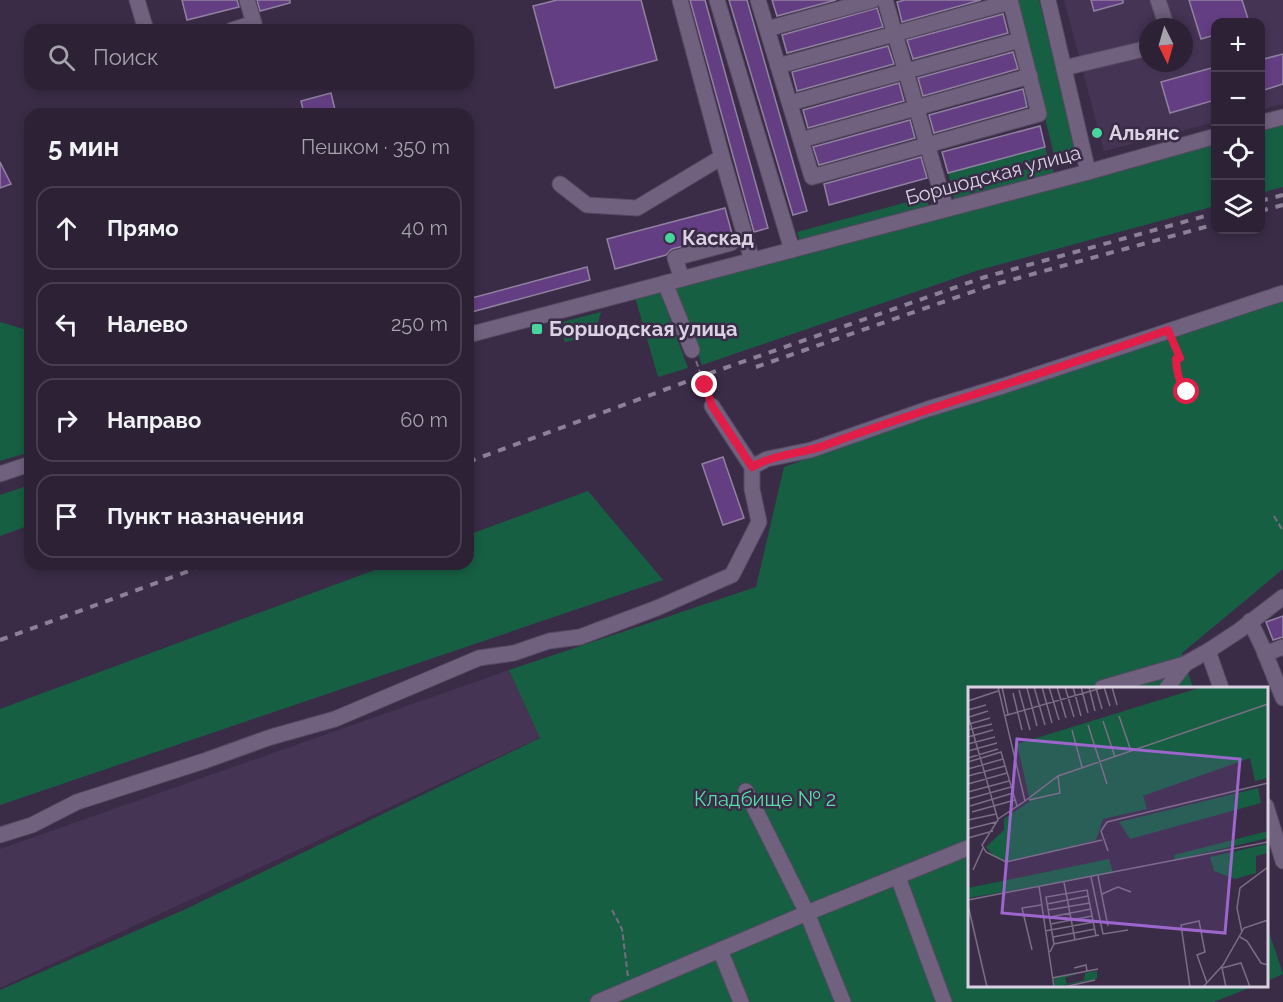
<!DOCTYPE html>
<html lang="ru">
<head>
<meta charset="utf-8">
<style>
	:root { --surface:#2c2135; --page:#382e41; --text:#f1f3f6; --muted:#a6a3ad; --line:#483e50 }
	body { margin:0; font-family:Raleway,sans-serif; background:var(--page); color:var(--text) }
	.controls { position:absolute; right:18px; top:18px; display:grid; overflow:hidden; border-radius:12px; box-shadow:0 3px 9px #0003 }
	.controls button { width:54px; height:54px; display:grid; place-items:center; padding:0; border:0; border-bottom:2px solid var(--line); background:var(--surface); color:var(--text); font:30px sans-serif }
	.compass { position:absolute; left:1139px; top:18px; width:54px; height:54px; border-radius:50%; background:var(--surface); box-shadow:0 3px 9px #0003; rotate:175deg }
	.stop { position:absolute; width:18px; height:18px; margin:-14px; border:4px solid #e11d48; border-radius:50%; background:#fff }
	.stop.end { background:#e11d48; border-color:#fff; box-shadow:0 2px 6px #0008 }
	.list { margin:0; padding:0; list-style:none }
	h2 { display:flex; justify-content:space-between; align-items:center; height:78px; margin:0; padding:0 24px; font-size:26px }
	h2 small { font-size:20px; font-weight:400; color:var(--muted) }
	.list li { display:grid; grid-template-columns:39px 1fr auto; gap:18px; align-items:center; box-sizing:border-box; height:84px; margin:0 12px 12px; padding:0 12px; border:2px solid var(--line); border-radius:18px }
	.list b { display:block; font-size:22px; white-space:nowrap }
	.list em { font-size:20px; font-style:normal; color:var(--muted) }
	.icon { flex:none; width:33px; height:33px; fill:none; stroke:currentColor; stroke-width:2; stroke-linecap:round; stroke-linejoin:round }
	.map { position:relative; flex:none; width:1283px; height:1002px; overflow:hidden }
	.search { position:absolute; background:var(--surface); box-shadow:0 3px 9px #0003; left:24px; top:24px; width:450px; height:66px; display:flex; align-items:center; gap:15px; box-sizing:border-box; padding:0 21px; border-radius:18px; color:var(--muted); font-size:22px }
	.panel { position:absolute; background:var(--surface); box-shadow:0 3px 9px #0003; left:24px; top:108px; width:450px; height:462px; border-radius:18px }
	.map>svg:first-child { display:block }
	.built { fill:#453454; fill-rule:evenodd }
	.green { fill:#165f43 }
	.building { fill:#643e83; stroke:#9181a0; stroke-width:1.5 }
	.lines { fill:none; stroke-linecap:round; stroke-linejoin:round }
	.minor-casing { stroke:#554960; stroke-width:17 }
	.path { stroke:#776b82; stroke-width:2; stroke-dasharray:6 3; stroke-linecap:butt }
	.minor { stroke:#70617f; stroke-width:15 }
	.rail { stroke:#8b8096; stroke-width:4; stroke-dasharray:8 8; stroke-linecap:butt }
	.route { stroke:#e11d48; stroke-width:8 }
	.poi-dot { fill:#48d49d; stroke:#3a2c47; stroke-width:2 }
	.labels { text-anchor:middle; stroke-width:5; stroke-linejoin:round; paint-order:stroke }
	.poi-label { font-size:20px; font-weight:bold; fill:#dad2e3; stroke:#3a2c47; text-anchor:start }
	.street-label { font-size:20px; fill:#dad2e3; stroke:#3a2c47 }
	.park-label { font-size:20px; fill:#54dfa7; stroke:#3a2c47 }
	.inset-road { fill:none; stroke:#7a6e85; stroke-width:1.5 }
	.view { fill:#9c66cc; fill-opacity:0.15; stroke:#9c66cc; stroke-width:3 }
	.inset-edge { fill:none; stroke:#dad2e3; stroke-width:3 }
</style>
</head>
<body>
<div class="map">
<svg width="1283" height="1002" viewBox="0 0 1283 1002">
	<rect width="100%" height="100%" fill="#3a2c47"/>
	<g class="built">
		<path d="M 1064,0 L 1283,0 L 1283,104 L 1261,110 L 1260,22 L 1216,22 L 1215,122 L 1104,151 ZM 1148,27 L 1184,27 L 1184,63 L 1148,63 Z"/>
		<polygon points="509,670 541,737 0,988 0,849"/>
	</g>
	<g class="green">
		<polygon points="1016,0 1039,0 1075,149 1054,155"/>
		<polygon points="1283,123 1283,187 1261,193 1261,129"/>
		<polygon points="1215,141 1215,206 979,270 702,365 673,285"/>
		<polygon points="1045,147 1048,157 951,183 948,173"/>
		<polygon points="1051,163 1054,173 954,199 951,189"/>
		<polygon points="926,197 929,207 800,242 797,232"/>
		<polygon points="659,289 688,368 658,377 635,297"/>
		<polygon points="1283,300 1283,569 1182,653 1193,688 970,688 970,986 1254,986 1214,1002 0,1002 0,990 186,909 540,738 509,670 756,587 784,467 1026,382"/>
		<polygon points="601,312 594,336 565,342 558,323"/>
		<polygon points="0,322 30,331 30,452 0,461"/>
		<polygon points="30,485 30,525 0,536 0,495"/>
		<polygon points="588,491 663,580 0,805 0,709 391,564 468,564 468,535"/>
		<polygon points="1266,923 1283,974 1267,981 1266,980"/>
	</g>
	<g class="building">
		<polygon points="182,0 237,0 239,7 187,20"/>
		<polygon points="257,0 290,0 290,3 260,11"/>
		<polygon points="557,0 641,0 657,60 555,88 533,6"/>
		<polygon points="690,0 705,0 768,228 754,232"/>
		<polygon points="729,0 747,0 807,211 793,215"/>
		<polygon points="772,0 836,0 777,16"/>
		<polygon points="905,0 981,0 902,22 897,2"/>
		<polygon points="1091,0 1123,0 1123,3 1094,11"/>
		<polygon points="1189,0 1242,0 1249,22 1215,22 1215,35 1201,39"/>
		<polygon points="877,8 883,27 787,53 782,35"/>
		<polygon points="1003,14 1008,33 913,59 907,40"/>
		<polygon points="888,46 894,64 797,91 792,72"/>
		<polygon points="1013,52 1018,69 923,96 918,78"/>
		<polygon points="1283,54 1283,84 1264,90 1260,76 1260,60"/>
		<polygon points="1215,67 1215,100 1170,113 1161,82"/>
		<polygon points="899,83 904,101 808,128 803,110"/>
		<polygon points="1023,89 1027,107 934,133 929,115"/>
		<polygon points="331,93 336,114 304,114 301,101"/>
		<polygon points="910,120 915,138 819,165 813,147"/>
		<polygon points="1040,126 1045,147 948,173 942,152"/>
		<polygon points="921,157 927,178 829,205 824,184"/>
		<polygon points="0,162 11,184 0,188"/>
		<polygon points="725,208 732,234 672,249 666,255 615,269 607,239"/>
		<polygon points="587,267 590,280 468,313 468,299"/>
		<polygon points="723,457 744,518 723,525 702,464"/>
		<polygon points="1283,616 1283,637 1273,640 1266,622"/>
	</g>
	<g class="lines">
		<defs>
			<g id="minor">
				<polyline points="137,0 146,30"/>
				<polyline points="680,0 722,157 752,260"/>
				<polyline points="717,0 792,250"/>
				<polyline points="758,0 812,177 1039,114 1010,0"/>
				<polyline points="885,0 946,209"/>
				<polyline points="1048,0 1088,172"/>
				<polyline points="1158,0 1167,27"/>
				<polyline points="767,29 873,0"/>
				<polyline points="232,30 254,23 247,0"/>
				<polyline points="778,66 1010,2"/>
				<polyline points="1064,68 1148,48"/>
				<polyline points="790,103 1020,40"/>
				<polyline points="1260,123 1283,117"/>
				<polyline points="801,140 1030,76"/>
				<polyline points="560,184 587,205 637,208 722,157"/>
				<polyline points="682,279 675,258 731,243"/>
				<polyline points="665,283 692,350"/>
				<polyline points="468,335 1088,172 1216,136"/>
				<polyline points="752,467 767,459 811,450 928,409 1003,386 1283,293"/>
				<polyline points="0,474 30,464"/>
				<polyline points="1250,621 1263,648 1283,698"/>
				<polyline points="1265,654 1283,647"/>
				<polyline points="1102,688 1185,664"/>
				<polyline points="1167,688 1185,664 1208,651"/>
				<polyline points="1221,688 1208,651 1240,630 1283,597"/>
				<polyline points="746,791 807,913 843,1002"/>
				<polyline points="1266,806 1283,861"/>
				<polyline points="0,835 32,825 77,802 204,761 271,737 335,719 479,658 514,653 549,641 580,637 657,608 732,575 759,522 752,489 752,467 712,406"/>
				<polyline points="898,877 944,1002"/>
				<polyline points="720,950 741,1002"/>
				<polyline points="598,1002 807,913 970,847"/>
			</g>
		</defs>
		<use href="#minor" class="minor-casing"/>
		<g class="path">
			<path d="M 1173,343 L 1180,358 L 1176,359 C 1176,369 1180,387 1187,392"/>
			<polyline points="696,361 708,395"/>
			<polyline points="1274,516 1283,531"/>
			<polyline points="612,910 622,929 628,977"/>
		</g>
		<use href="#minor" class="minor"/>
		<g class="rail">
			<polyline points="1260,201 1283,195"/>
			<polyline points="1260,211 1283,205"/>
			<polyline points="756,367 989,286 1216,224"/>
			<polyline points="468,462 702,376 985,277 1216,213"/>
			<polyline points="0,640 208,564"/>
		</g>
	</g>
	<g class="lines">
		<path class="route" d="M 705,385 L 712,406 L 752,467 C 775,454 801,454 826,445 C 939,403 1055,371 1168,330 L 1180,358 L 1176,359 C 1176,369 1180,387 1187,392"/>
	</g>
	<g class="poi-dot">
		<circle cx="1097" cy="133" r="6"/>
		<circle cx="670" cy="238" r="6"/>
		<rect x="531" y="323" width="12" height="12" rx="3"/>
	</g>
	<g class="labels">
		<g class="poi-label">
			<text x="1109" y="140">Альянс</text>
			<text x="682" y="245">Каскад</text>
			<text x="549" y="336">Боршодская улица</text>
		</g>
		<g class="street-label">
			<text transform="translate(993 175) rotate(-15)" y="7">Боршодская улица</text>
		</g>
		<g class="park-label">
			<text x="765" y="806">Кладбище № 2</text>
		</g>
	</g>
	<g transform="translate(968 687)">
		<rect width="300" height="300" fill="#3a2c47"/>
		<path d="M 234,0 L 300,0 L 300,91 L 287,94 L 282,71 L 175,109 L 179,122 L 135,132 L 128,153 L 41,175 L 27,170 L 18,160 L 36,143 L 36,132 L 62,114 L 49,57 ZM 290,101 L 293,116 L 162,152 L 151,135 ZM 300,144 L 300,151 L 207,173 L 206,168 ZM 300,157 L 300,166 L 288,169 L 288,186 L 267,192 L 246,184 L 242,170 ZM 141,172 L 145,186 L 0,211 L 0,201 ZM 129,284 L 129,292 L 87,300 L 86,291 L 114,285 L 97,291 L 99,297 L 116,293 L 117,286 Z" fill="#165f43"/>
		<path class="inset-road" d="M 30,0 L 57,114 L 30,132M 34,0 L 40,27M 66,0 L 77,38M 74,0 L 84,36M 81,0 L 91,33M 89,0 L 98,31M 97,0 L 106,30M 105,0 L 113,29M 113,0 L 120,26M 121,0 L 127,24M 136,0 L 142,19M 144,0 L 149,18M 59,1 L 69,39M 128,1 L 134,22M 51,3 L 62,43M 45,6 L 54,43M 0,14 L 30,4M 0,23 L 18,18M 0,28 L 30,133 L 14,158 L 18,165 L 38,175 L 134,153M 36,29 L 137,0M 151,29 L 163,64M 1,30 L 20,24M 135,34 L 147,70M 1,37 L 22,31M 120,38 L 139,97M 0,43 L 24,37M 104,43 L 114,80M 0,50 L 25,43M 0,57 L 27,50M 0,64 L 29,56M 0,71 L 30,62M 0,75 L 33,65 L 49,119M 0,82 L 35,72M 0,89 L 37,79M 90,89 L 300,17M 0,97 L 39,86M 0,105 L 41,94M 0,112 L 43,100M 57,114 L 90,89 L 92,106 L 61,113M 2,119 L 45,106M 4,125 L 47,113M 0,133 L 28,127M 0,142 L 28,135M 0,151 L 25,144M 140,164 L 133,144 L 139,135 L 300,96M 5,183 L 15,161M 130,189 L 140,239M 123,190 L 135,247 L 160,243M 96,195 L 107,253M 71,199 L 86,300M 134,207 L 150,200 L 163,205M 0,213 L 300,155M 79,217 L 120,209M 0,218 L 19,300M 80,223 L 122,216M 82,230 L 123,222M 83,237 L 124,229M 77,244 L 126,235M 274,245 L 269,221 L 272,201 L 300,180M 85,250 L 127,242M 272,250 L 279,254 L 293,276 L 300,278M 86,257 L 78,210 L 119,203 L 128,249M 64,263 L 54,221 L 73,218M 82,265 L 86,257 L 131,248M 106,281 L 118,278 L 119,284M 84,291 L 130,282M 96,300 L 127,293M 222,300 L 213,238 L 231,234 L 237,265 L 229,268 L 239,296M 235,300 L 255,278 L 276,241 L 300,233M 258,300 L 254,281 L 273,276 L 282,300"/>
		<path class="view" d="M 49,52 L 272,72 L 257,246 L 34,226 Z"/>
		<rect width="300" height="300" class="inset-edge"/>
	</g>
</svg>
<div class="controls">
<button>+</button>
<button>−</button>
<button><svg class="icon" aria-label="locate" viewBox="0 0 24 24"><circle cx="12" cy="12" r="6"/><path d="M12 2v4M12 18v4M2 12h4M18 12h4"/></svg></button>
<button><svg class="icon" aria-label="layers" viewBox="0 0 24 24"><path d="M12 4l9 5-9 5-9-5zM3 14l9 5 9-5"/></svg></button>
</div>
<svg class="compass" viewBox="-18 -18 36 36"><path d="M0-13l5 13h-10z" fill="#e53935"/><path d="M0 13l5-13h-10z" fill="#a6a3ad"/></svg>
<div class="stop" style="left:1187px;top:392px"></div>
<div class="stop end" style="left:705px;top:385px"></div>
<div class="search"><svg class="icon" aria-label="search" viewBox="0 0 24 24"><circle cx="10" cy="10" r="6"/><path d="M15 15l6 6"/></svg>Поиск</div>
<section class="panel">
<h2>5 мин<small>Пешком · 350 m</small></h2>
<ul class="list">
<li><svg class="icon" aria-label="ahead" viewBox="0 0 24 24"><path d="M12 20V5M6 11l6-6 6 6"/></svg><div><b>Прямо</b></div><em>40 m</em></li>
<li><svg class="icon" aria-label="left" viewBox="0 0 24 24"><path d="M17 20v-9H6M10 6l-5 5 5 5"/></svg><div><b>Налево</b></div><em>250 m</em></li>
<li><svg class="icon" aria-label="right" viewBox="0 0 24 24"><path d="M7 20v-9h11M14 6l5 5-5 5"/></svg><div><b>Направо</b></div><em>60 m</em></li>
<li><svg class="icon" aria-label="arrive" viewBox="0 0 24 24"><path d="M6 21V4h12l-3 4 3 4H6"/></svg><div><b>Пункт назначения</b></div></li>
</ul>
</section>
</div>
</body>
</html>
